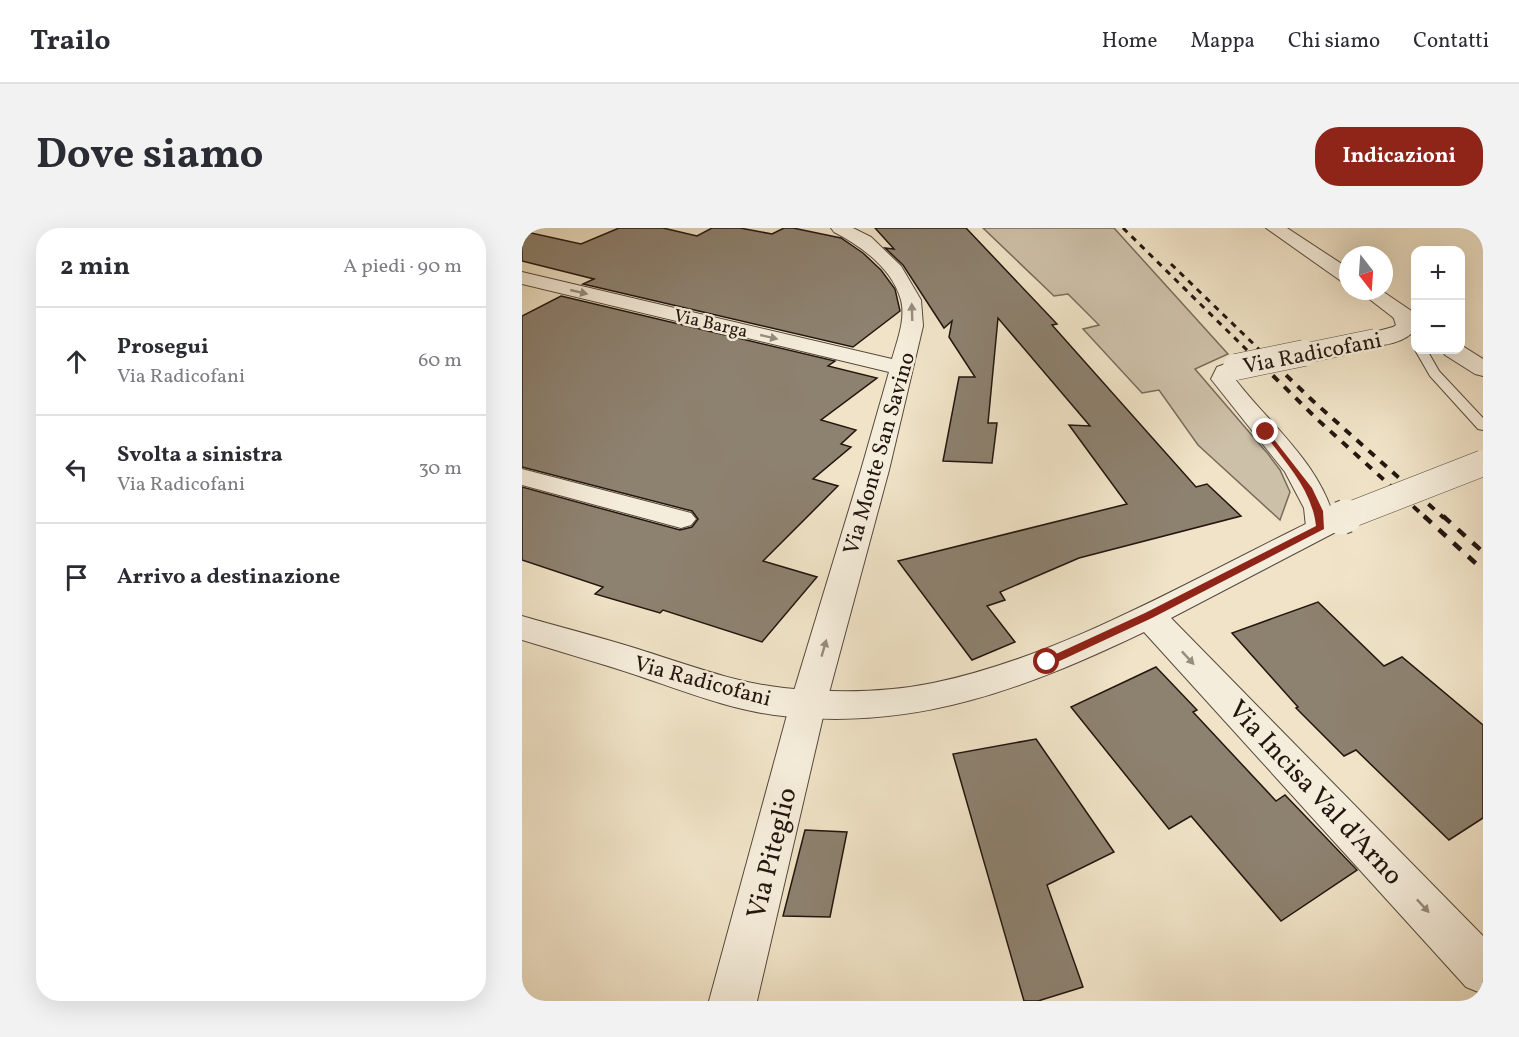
<!DOCTYPE html>
<html lang="it">
<head>
<meta charset="utf-8">
<style>
	:root { --surface:#fff; --page:#f2f2f3; --text:#2b2b33; --muted:#7c7c81; --line:#e1e1e2; --accent:#8f2418 }
	body { margin:0; font-family:Vollkorn,serif; background:var(--page); color:var(--text) }
	.controls { position:absolute; right:18px; top:18px; display:grid; overflow:hidden; border-radius:12px; box-shadow:0 6px 24px #0002 }
	.controls button { width:54px; height:54px; display:grid; place-items:center; padding:0; border:0; border-bottom:2px solid var(--line); background:var(--surface); color:var(--text); font:30px sans-serif }
	.compass { position:absolute; left:817px; top:18px; width:54px; height:54px; border-radius:50%; background:var(--surface); box-shadow:0 6px 24px #0002; rotate:163deg }
	.stop { position:absolute; width:18px; height:18px; margin:-14px; border:4px solid #8f2418; border-radius:50%; background:#fff }
	.stop.end { background:#8f2418; border-color:#fff; box-shadow:0 2px 6px #0008 }
	.list { margin:0; padding:0; list-style:none }
	h2 { display:flex; justify-content:space-between; align-items:center; height:78px; margin:0; padding:0 24px; font-size:26px }
	h2 small { font-size:20px; font-weight:400; color:var(--muted) }
	.list li { display:grid; grid-template-columns:39px 1fr auto; gap:18px; align-items:center; box-sizing:border-box; height:108px; padding:0 24px; border-top:2px solid var(--line) }
	.list b { display:block; font-size:22px; white-space:nowrap }
	.list p { margin:0; font-size:20px; white-space:nowrap; color:var(--muted) }
	.list em { font-size:20px; font-style:normal; color:var(--muted) }
	.icon { flex:none; width:33px; height:33px; fill:none; stroke:currentColor; stroke-width:2; stroke-linecap:round; stroke-linejoin:round }
	.map { position:relative; flex:none; width:961px; height:773px; overflow:hidden; border-radius:24px }
	header { display:flex; align-items:center; gap:36px; box-sizing:border-box; height:84px; padding:0 30px; background:var(--surface); border-bottom:2px solid var(--line) }
	header strong { font-size:28px }
	nav { display:flex; gap:33px; margin-inline-start:auto; font-size:21px }
	.intro { display:flex; align-items:center; justify-content:space-between; box-sizing:border-box; height:144px; padding:0 36px }
	h1 { margin:0; font-size:42px }
	.button { padding:15px 27px; border-radius:24px; background:var(--accent); color:#fff; font-size:21px; font-weight:700 }
	main { display:flex; gap:36px; padding:0 36px }
	aside { flex:1; background:var(--surface); border-radius:24px; box-shadow:0 6px 24px #0002 }
	.map>svg:first-child { display:block }
	.green { fill:#cdc0a8; stroke:#786b5c; stroke-width:1.5 }
	.building { fill:#8d816f; stroke:#22160f; stroke-width:1.5 }
	.lines { fill:none; stroke-linecap:round; stroke-linejoin:round }
	.service-casing { stroke:#56493d; stroke-width:2 }
	.minor-casing { stroke:#56493d; stroke-width:2 }
	.tertiary-casing { stroke:#56493d; stroke-width:2 }
	.service { fill:#f5eddb; fill-rule:evenodd }
	.minor { fill:#f5eddb; fill-rule:evenodd }
	.tertiary { fill:#f5eddb; fill-rule:evenodd }
	.rail-far2 { stroke:#22160f; stroke-width:3; stroke-dasharray:6 6; stroke-linecap:butt }
	.rail-far1 { stroke:#22160f; stroke-width:4; stroke-dasharray:8 8; stroke-linecap:butt }
	.rail { stroke:#22160f; stroke-width:4.5; stroke-dasharray:10 10; stroke-linecap:butt }
	.minor-bridge-far1-casing { stroke:#56493d; stroke-width:21; stroke-linecap:butt }
	.minor-bridge-casing { stroke:#56493d; stroke-width:27; stroke-linecap:butt }
	.tertiary-bridge-far1-casing { stroke:#56493d; stroke-width:27; stroke-linecap:butt }
	.tertiary-bridge-casing { stroke:#56493d; stroke-width:35; stroke-linecap:butt }
	.minor-bridge-far1 { stroke:#f5eddb; stroke-width:20 }
	.minor-bridge { stroke:#f5eddb; stroke-width:26 }
	.tertiary-bridge-far1 { stroke:#f5eddb; stroke-width:26 }
	.tertiary-bridge { stroke:#f5eddb; stroke-width:33 }
	.oneway { fill:#968c7f }
	.route { fill:#8f2418 }
	.labels { text-anchor:middle; stroke-width:5; stroke-linejoin:round; paint-order:stroke }
	.far-street-label { font-size:18px; fill:#22160f; stroke:#f5eddb }
	.street-label { font-size:22px; fill:#22160f; stroke:#f5eddb }
	.near-street-label { font-size:27px; fill:#22160f; stroke:#f5eddb }
</style>
</head>
<body>
<header>
<strong>Trailo</strong>
<nav><a>Home</a><a>Mappa</a><a>Chi siamo</a><a>Contatti</a></nav>
</header>
<div class="intro"><h1>Dove siamo</h1><a class="button">Indicazioni</a></div>
<main>
<aside>
<h2>2 min<small>A piedi · 90 m</small></h2>
<ul class="list">
<li><svg class="icon" aria-label="ahead" viewBox="0 0 24 24"><path d="M12 20V5M6 11l6-6 6 6"/></svg><div><b>Prosegui</b><p>Via Radicofani</p></div><em>60 m</em></li>
<li><svg class="icon" aria-label="left" viewBox="0 0 24 24"><path d="M17 20v-9H6M10 6l-5 5 5 5"/></svg><div><b>Svolta a sinistra</b><p>Via Radicofani</p></div><em>30 m</em></li>
<li><svg class="icon" aria-label="arrive" viewBox="0 0 24 24"><path d="M6 21V4h12l-3 4 3 4H6"/></svg><div><b>Arrivo a destinazione</b></div></li>
</ul>
</aside>
<div class="map">
<svg width="961" height="773" viewBox="0 0 961 773">
	<rect width="100%" height="100%" fill="#f0e3c7"/>
	<filter id="stains"><feTurbulence type="fractalNoise" baseFrequency=".00333" numOctaves="4"/><feColorMatrix values="0 0 0 0 .2 0 0 0 0 .09 0 0 0 0 .02 0 0 0 .5 -.17"/></filter>
	<radialGradient id="worn" r=".72"><stop offset=".6" stop-color="#630" stop-opacity="0"/><stop offset="1" stop-color="#630" stop-opacity=".3"/></radialGradient>
	<polygon class="green" points="461,0 592,0 706,126 673,141 746,226 758,242 768,264 758,292 676,217 637,162 620,165 561,101 577,97 546,66 532,68"/>
	<g class="building">
		<polygon points="97,0 141,0 175,8 190,0 218,0 250,6 262,0 271,0 319,10 341,25 359,42 373,61 378,83 331,119 61,56 72,51 0,33 0,3 59,16"/>
		<polygon points="353,0 444,0 535,96 530,97 674,259 685,256 719,288 557,330 478,364 483,372 465,378 493,414 450,432 376,333 605,276 547,197 568,198 476,90 466,195 475,195 470,235 421,233 437,149 453,149 427,109 430,93 422,100 381,37 363,20 372,21"/>
		<polygon points="39,68 313,133 306,138 355,150 299,192 334,202 319,216 329,219 291,251 316,258 241,333 295,349 240,414 141,382 138,385 73,366 81,359 0,332 0,259 158,302 170,299 176,291 170,283 0,239 0,88"/>
		<polygon points="796,374 862,438 880,429 961,497 961,590 927,612 834,522 822,528 774,480 776,479 710,405"/>
		<polygon points="634,439 675,482 671,484 754,573 763,567 835,642 759,693 669,588 647,601 549,479"/>
		<polygon points="514,511 592,624 525,657 561,759 516,773 502,773 431,526"/>
		<polygon points="283,602 325,604 308,689 261,688"/>
	</g>
	<g class="lines">
		<defs>
			<polygon id="service" points="893,122 905,122 917,143 961,190 961,202 956,201 908,148"/>
			<g id="minor">
				<path d="M 309,0 L 331,0 L 349,9 L 379,38 L 399,72 L 401,98 L 367,242 L 304,476 L 235,773 L 187,773 L 268,476 L 339,242 L 367,144 L 0,56 L 0,44 L 370,131 C 375,113 384,91 379,72 C 370,40 339,18 312,4 Z"/>
				<path d="M 881,82 L 888,84 L 894,93 L 894,101 C 883,114 861,120 845,116 L 842,111 L 845,106 L 871,99 L 874,97 L 871,88 L 874,84 Z"/>
				<path d="M 714,132 L 722,134 L 725,139 L 713,151 C 749,198 802,238 814,299 L 809,306 L 799,308 L 789,306 L 784,299 L 782,280 L 763,244 L 689,151 L 695,139 Z"/>
				<polygon points="0,241 169,285 174,291 169,297 159,300 0,257"/>
			</g>
			<g id="tertiary">
				<polygon points="744,0 765,0 826,40 826,55 819,53"/>
				<polygon points="837,63 860,63 894,86 894,102 886,101"/>
				<polygon points="939,117 961,131 961,148 953,146 923,127 920,122 938,122"/>
				<path d="M 819,281 L 829,284 L 834,290 L 829,296 L 649,390 L 961,708 L 961,766 L 944,759 L 622,404 C 505,460 394,503 261,488 C 212,483 164,464 117,448 C 78,435 39,424 0,412 L 0,388 C 41,400 82,410 122,423 C 167,437 214,455 262,460 C 311,465 362,465 411,455 C 550,426 681,344 809,284 Z"/>
			</g>
		</defs>
		<use href="#service" class="service-casing"/>
		<use href="#minor" class="minor-casing"/>
		<use href="#tertiary" class="tertiary-casing"/>
		<use href="#service" class="service"/>
		<use href="#minor" class="minor"/>
		<use href="#tertiary" class="tertiary"/>
		<g class="rail-far2">
			<polyline points="601,0 730,127"/>
			<polyline points="649,36 743,127"/>
		</g>
		<g class="rail-far1">
			<polyline points="728,125 796,192 904,290"/>
			<polyline points="741,125 791,173 922,290"/>
		</g>
		<g class="rail">
			<polyline points="902,288 961,342"/>
			<polyline points="921,288 961,324"/>
		</g>
		<defs>
			<polyline id="minor-bridge-far1" points="775,127 853,111"/>
			<polyline id="minor-bridge" points="714,139 782,125"/>
			<polyline id="tertiary-bridge-far1" points="820,290 961,235"/>
			<polyline id="tertiary-bridge" points="819,290 824,288"/>
		</defs>
		<use href="#minor-bridge-far1" class="minor-bridge-far1-casing"/>
		<use href="#minor-bridge" class="minor-bridge-casing"/>
		<use href="#tertiary-bridge-far1" class="tertiary-bridge-far1-casing"/>
		<use href="#tertiary-bridge" class="tertiary-bridge-casing"/>
		<use href="#minor-bridge-far1" class="minor-bridge-far1"/>
		<use href="#minor-bridge" class="minor-bridge"/>
		<use href="#tertiary-bridge-far1" class="tertiary-bridge-far1"/>
		<use href="#tertiary-bridge" class="tertiary-bridge"/>
	</g>
	<defs><path id="oneway-solid" d="M-6-.8H1V-3.2L6.5 0L1 3.2V.8H-6Z" transform="scale(1.5)"/></defs>
	<g class="oneway">
		<use href="#oneway-solid" transform="translate(57 64) rotate(13)"/>
		<use href="#oneway-solid" transform="translate(390 84) rotate(-92)"/>
		<use href="#oneway-solid" transform="translate(247 109) rotate(13)"/>
		<use href="#oneway-solid" transform="translate(302 420) rotate(-74)"/>
		<use href="#oneway-solid" transform="translate(666 430) rotate(47)"/>
		<use href="#oneway-solid" transform="translate(901 678) rotate(47)"/>
	</g>
	<path class="route" d="M 744,201 L 790,260 L 801,283 L 802,301 L 630,390 L 529,437 L 521,437 L 521,432 L 623,385 L 794,298 C 790,261 762,233 741,204 Z"/>
	<g class="labels">
		<g class="far-street-label">
			<text transform="translate(189 95) rotate(13)" y="6">Via Barga</text>
		</g>
		<g class="street-label">
			<text transform="translate(790 124) rotate(-11)" y="8">Via Radicofani</text>
			<text transform="translate(356 225) rotate(-74)" y="8">Via Monte San Savino</text>
			<text transform="translate(181 452) rotate(15)" y="8">Via Radicofani</text>
		</g>
		<g class="near-street-label">
			<text transform="translate(794 564) rotate(47)" y="9">Via Incisa Val d'Arno</text>
			<text transform="translate(249 625) rotate(-76)" y="9">Via Piteglio</text>
		</g>
	</g>
	<rect width="100%" height="100%" filter="url(#stains)"/>
	<rect width="100%" height="100%" fill="url(#worn)"/>
</svg>
<div class="controls">
<button>+</button>
<button>−</button>
</div>
<svg class="compass" viewBox="-18 -18 36 36"><path d="M0-13l5 13h-10z" fill="#e53935"/><path d="M0 13l5-13h-10z" fill="#7c7c81"/></svg>
<div class="stop" style="left:525px;top:434px"></div>
<div class="stop end" style="left:744px;top:204px"></div>
</div>
</main>
</body>
</html>
